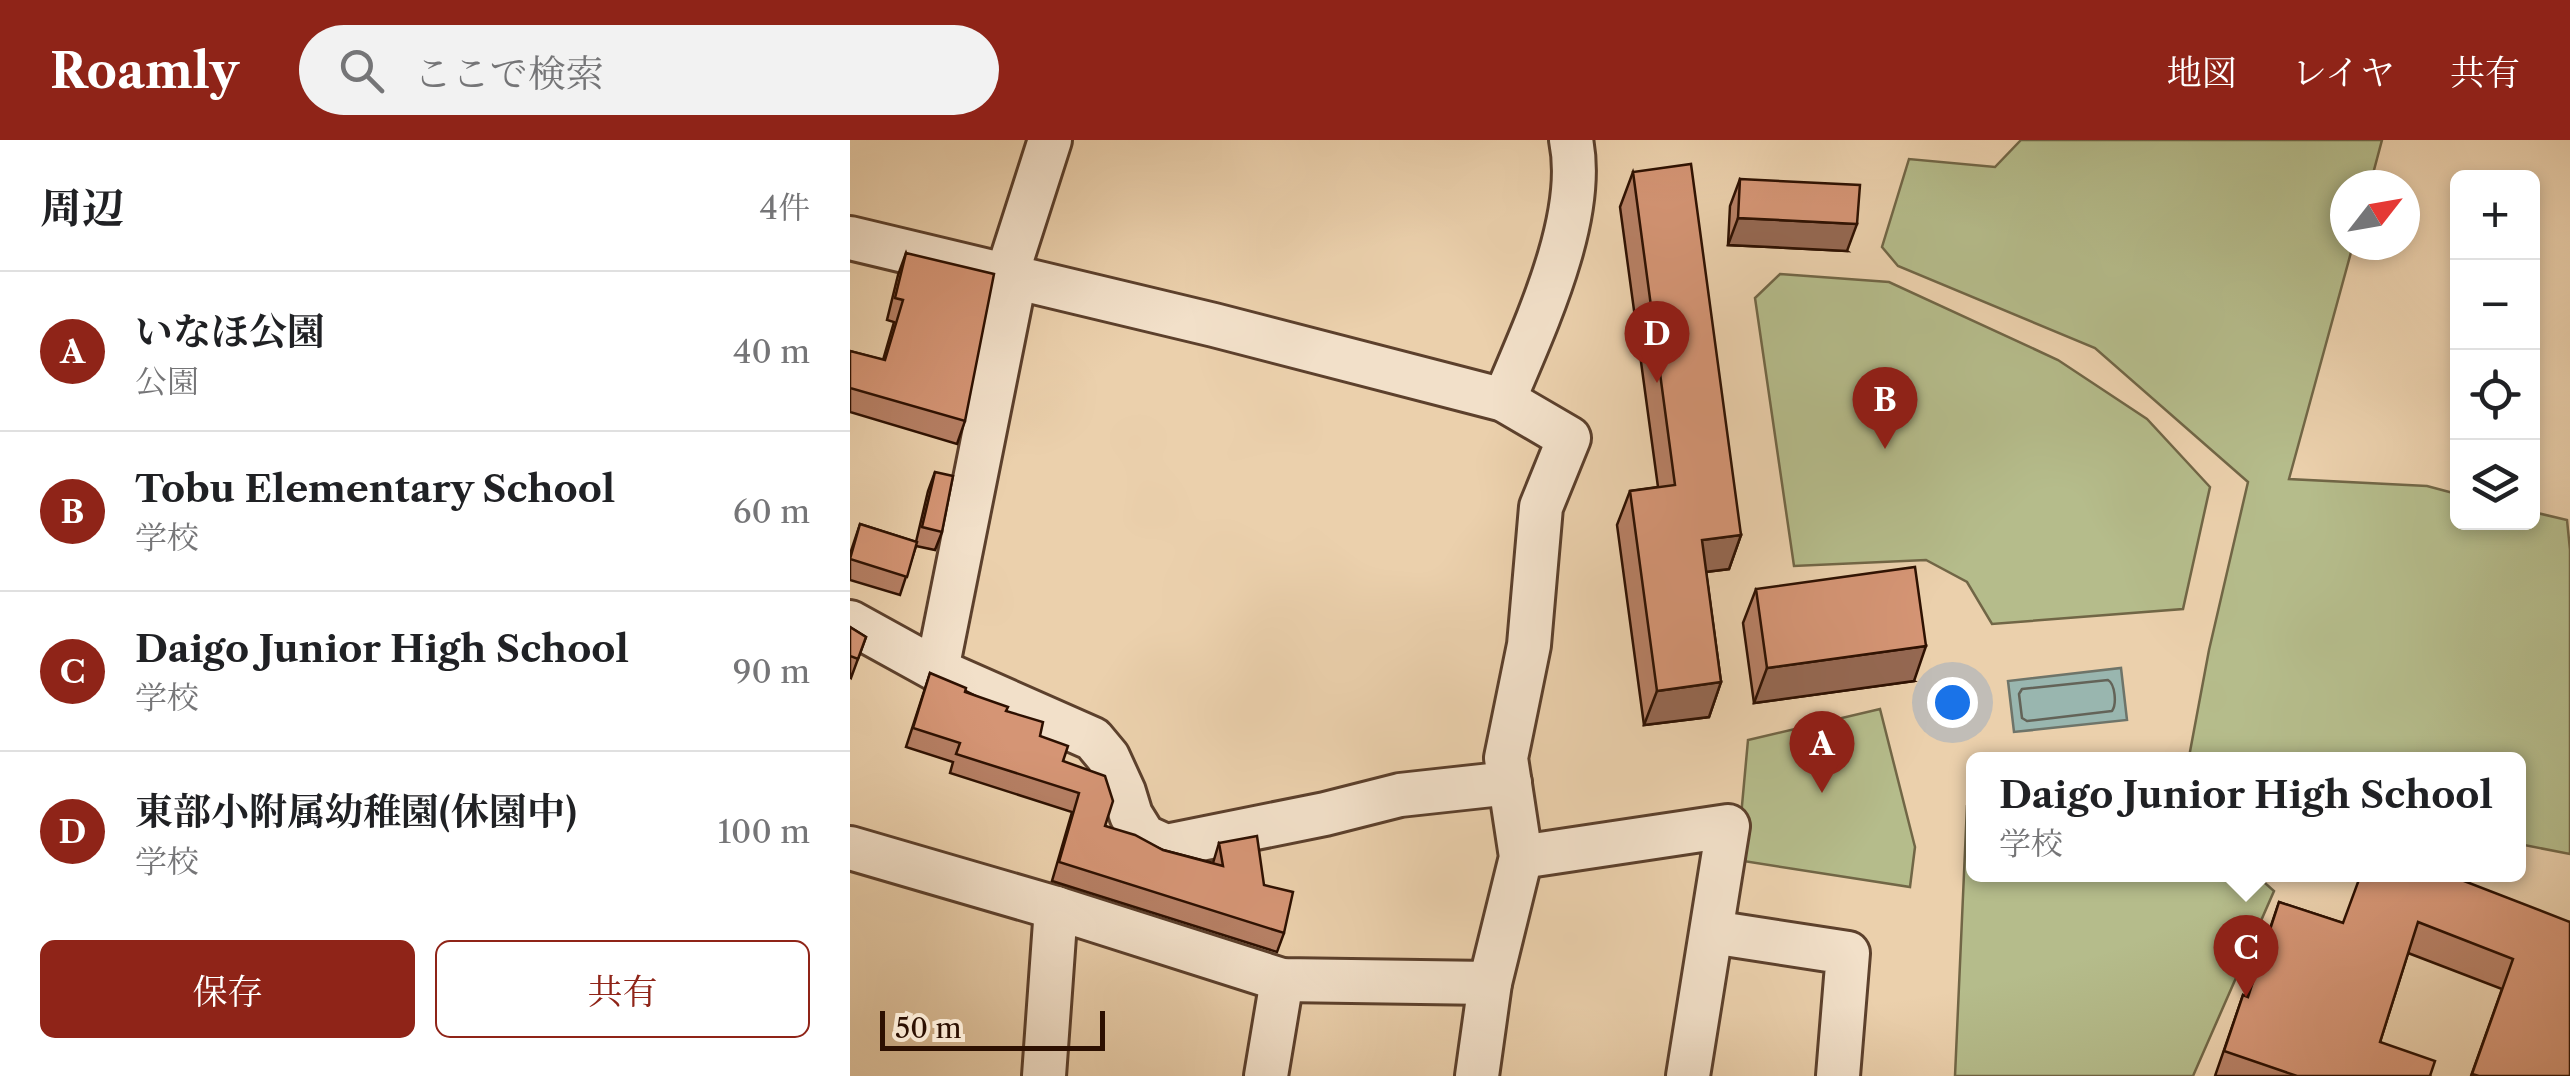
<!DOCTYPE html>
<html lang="ja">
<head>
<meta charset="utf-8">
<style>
	:root { --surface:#fff; --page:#f2f2f2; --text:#202124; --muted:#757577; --line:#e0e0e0; --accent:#8f2418 }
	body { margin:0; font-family:"Libre Caslon Text","Noto Serif JP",serif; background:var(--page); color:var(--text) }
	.controls { position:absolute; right:30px; top:30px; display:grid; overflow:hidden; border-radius:15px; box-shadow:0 5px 15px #0003 }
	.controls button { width:90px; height:90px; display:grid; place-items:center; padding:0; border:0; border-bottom:2px solid var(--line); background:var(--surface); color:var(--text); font:50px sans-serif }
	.compass { position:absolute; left:1480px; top:30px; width:90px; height:90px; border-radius:50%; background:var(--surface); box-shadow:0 5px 15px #0003; rotate:59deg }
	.scale { position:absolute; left:30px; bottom:25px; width:225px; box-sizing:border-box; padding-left:10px; border:5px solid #2d1001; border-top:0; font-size:28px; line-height:35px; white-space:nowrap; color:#2d1001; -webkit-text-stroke:8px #f2e0c9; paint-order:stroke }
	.you { position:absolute; left:1102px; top:562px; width:35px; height:35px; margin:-25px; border:8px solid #fff; border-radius:50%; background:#1a73e8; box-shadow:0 0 0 15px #1a73e833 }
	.badge { display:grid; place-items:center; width:65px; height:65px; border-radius:50%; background:var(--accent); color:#fff; font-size:32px; font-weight:700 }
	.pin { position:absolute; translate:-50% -82px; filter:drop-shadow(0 2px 5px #0008) }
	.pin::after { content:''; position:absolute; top:52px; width:35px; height:30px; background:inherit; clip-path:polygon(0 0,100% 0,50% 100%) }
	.popup { position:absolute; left:1116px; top:612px; width:560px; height:130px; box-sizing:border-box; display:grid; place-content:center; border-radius:15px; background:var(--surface); filter:drop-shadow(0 2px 8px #0005); font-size:32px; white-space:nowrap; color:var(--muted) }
	.popup b { font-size:38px; color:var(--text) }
	.popup::after { content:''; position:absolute; left:50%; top:100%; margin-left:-20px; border:20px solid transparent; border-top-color:var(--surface) }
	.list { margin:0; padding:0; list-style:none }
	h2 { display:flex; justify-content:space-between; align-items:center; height:130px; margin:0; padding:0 40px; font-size:42px }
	h2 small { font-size:32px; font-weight:400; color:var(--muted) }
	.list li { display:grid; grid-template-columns:65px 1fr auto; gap:30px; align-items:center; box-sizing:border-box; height:160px; padding:0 40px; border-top:2px solid var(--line) }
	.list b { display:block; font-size:38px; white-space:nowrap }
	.list p { margin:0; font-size:32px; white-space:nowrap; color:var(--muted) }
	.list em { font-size:32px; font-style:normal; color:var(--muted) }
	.actions { display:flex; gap:20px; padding:30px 40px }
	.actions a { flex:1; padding:22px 0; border:2px solid var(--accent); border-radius:15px; text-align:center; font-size:35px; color:var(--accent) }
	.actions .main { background:var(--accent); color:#fff }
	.icon { flex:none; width:55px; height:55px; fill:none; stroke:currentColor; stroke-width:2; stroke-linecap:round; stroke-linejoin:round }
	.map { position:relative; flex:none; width:1720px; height:936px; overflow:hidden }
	header { display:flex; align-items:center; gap:60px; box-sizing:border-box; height:140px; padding:0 50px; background:var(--accent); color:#fff }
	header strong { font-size:48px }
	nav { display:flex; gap:55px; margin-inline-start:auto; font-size:35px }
	.search { width:700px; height:90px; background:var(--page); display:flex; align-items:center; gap:25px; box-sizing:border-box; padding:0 35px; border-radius:55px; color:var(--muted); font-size:38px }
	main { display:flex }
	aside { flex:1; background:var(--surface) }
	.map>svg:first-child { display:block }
	.green { fill:#b5bc8b; stroke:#716646; stroke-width:2.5 }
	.water { fill:#99b6af; stroke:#6e7469; stroke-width:2.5 }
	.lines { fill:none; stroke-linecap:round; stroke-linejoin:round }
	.shore { stroke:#636358; stroke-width:2.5 }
	.minor-casing { stroke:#5c402c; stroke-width:48 }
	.minor { stroke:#f2e0c9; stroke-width:42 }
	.wall { fill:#b78065; stroke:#2d1001; stroke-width:2.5 }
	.shaded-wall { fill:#956852; stroke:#2d1001; stroke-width:2.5 }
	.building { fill:#d59575; stroke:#2d1001; stroke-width:2.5 }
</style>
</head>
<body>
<header>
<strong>Roamly</strong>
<div class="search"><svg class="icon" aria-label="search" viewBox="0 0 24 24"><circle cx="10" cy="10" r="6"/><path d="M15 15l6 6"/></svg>ここで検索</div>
<nav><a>地図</a><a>レイヤ</a><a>共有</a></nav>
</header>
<main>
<aside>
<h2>周辺<small>4件</small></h2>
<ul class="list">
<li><span class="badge">A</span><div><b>いなほ公園</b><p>公園</p></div><em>40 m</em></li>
<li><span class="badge">B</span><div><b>Tobu Elementary School</b><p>学校</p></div><em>60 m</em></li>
<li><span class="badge">C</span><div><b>Daigo Junior High School</b><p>学校</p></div><em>90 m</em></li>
<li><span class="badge">D</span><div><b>東部小附属幼稚園(休園中)</b><p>学校</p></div><em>100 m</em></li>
</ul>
<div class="actions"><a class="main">保存</a><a>共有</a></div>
</aside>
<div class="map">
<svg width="1720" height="936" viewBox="0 0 1720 936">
	<rect width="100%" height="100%" fill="#ebd0ac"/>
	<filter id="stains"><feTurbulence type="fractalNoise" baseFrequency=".002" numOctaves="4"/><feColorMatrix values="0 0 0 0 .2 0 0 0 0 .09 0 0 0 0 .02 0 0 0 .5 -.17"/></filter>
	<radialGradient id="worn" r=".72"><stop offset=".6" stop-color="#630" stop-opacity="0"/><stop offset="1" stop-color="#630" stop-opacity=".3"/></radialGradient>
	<g class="green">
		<polygon points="1171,0 1532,0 1520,45 1495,45 1495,105 1503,105 1439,339 1577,346 1607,354 1608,382 1682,382 1683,372 1717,380 1720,410 1720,714 1669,704 1668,620 1341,620 1339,617 1359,510 1398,342 1245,208 1048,126 1032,107 1059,19 1145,27"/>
		<polygon points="930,134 1039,142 1208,220 1297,279 1360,347 1333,469 1142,484 1117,442 1076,420 944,426 905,158"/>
		<polygon points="1030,569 1065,707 1060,747 887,720 898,600"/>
		<polygon points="1123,665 1124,734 1406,735 1424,751 1343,936 1105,936 1117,666"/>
	</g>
	<polygon class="water" points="1271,528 1277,580 1164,592 1158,541"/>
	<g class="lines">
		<path class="shore" d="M 1258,540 C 1265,544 1267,564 1262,571 L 1177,581 L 1172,578 L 1169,554 L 1172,549 Z"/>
		<defs>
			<g id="minor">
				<polyline points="0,98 364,185 654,260 719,298 691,367 679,505 656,618 671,717 640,843 627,936"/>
				<polyline points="156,137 200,0"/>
				<path d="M 654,260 C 684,188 737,78 721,0"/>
				<polyline points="0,482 87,530 243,599 258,617 274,652 281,675 294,696 316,706 475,674 550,655 660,643"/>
				<polyline points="87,530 165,139"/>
				<polyline points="0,708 206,768"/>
				<polyline points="671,717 878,686 838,936"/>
				<polyline points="862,792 998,813 988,936"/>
				<polyline points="194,936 206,768 432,840 640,843"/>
				<polyline points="416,936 432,840"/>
			</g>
		</defs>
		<use href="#minor" class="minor-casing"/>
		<use href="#minor" class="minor"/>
	</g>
	<g class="wall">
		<polygon points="783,32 891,395 879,429 856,432 871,542 859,577 794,585 767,385 780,351 808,347 770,67"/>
		<polygon points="890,39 997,111 878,105 880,66"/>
		<polygon points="56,113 115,281 107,304 0,272 0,211 33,220 44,182 37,180 48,135"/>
		<polygon points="85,332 92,392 85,410 66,406 50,455 0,440 0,414 10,384 66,402 78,351"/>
		<polygon points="906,449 1064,541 904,563 893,483"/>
		<polygon points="0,487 16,497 1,538 0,537"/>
		<polygon points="80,533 156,571 190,596 213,621 255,686 313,710 363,723 369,703 414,745 434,793 427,812 202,741 222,672 100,633 103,622 56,607"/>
		<polygon points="1429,762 1493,783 1720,782 1720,936 1621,936 1652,849 1558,813 1530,902 1580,936 1365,936 1393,855 1397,857"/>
	</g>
	<g class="shaded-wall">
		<polygon points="888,78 1007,84 997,111 878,105"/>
		<polygon points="891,395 879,429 839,434 852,400"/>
		<polygon points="1076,506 1064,541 904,563 917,528"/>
		<polygon points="871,542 859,577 794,585 807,551"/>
	</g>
	<g class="building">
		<polygon points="841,24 891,395 852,400 871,542 807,551 780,351 825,345 783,32"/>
		<polygon points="890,39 1010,45 1007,84 888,78"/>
		<polygon points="56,113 144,134 115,281 0,248 0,211 35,220 53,160 45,158"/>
		<polygon points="85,332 103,336 92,392 72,387"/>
		<polygon points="10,384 67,402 57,437 0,419"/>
		<polygon points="1065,427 1076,506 917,528 906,449"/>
		<polygon points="0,487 16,497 8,519 0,516"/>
		<polygon points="80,533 116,548 115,552 158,567 156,571 193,582 190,596 218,606 213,621 255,636 263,661 255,686 285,695 313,710 373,726 369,703 407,696 414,745 443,752 434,793 209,722 229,653 106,614 110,603 63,588"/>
		<polygon points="1511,734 1596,734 1720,782 1720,936 1629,936 1622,934 1663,819 1568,782 1530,902 1585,921 1580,936 1447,936 1374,911 1393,855 1398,857 1429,762 1493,783"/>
	</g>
	<rect width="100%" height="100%" filter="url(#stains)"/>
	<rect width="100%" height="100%" fill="url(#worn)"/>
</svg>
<div class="controls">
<button>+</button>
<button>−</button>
<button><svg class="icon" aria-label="locate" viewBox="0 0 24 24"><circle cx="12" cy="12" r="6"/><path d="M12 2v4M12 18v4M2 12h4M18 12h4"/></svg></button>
<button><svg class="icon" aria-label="layers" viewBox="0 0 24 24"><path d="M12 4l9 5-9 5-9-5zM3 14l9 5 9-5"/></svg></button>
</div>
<svg class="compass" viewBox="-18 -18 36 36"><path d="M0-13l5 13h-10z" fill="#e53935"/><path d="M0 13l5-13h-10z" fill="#757577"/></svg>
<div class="scale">50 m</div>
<div class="you"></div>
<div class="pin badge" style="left:972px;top:653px">A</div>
<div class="pin badge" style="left:1035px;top:309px">B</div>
<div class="pin badge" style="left:1396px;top:857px">C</div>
<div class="popup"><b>Daigo Junior High School</b>学校</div>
<div class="pin badge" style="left:807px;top:243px">D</div>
</div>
</main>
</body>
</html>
